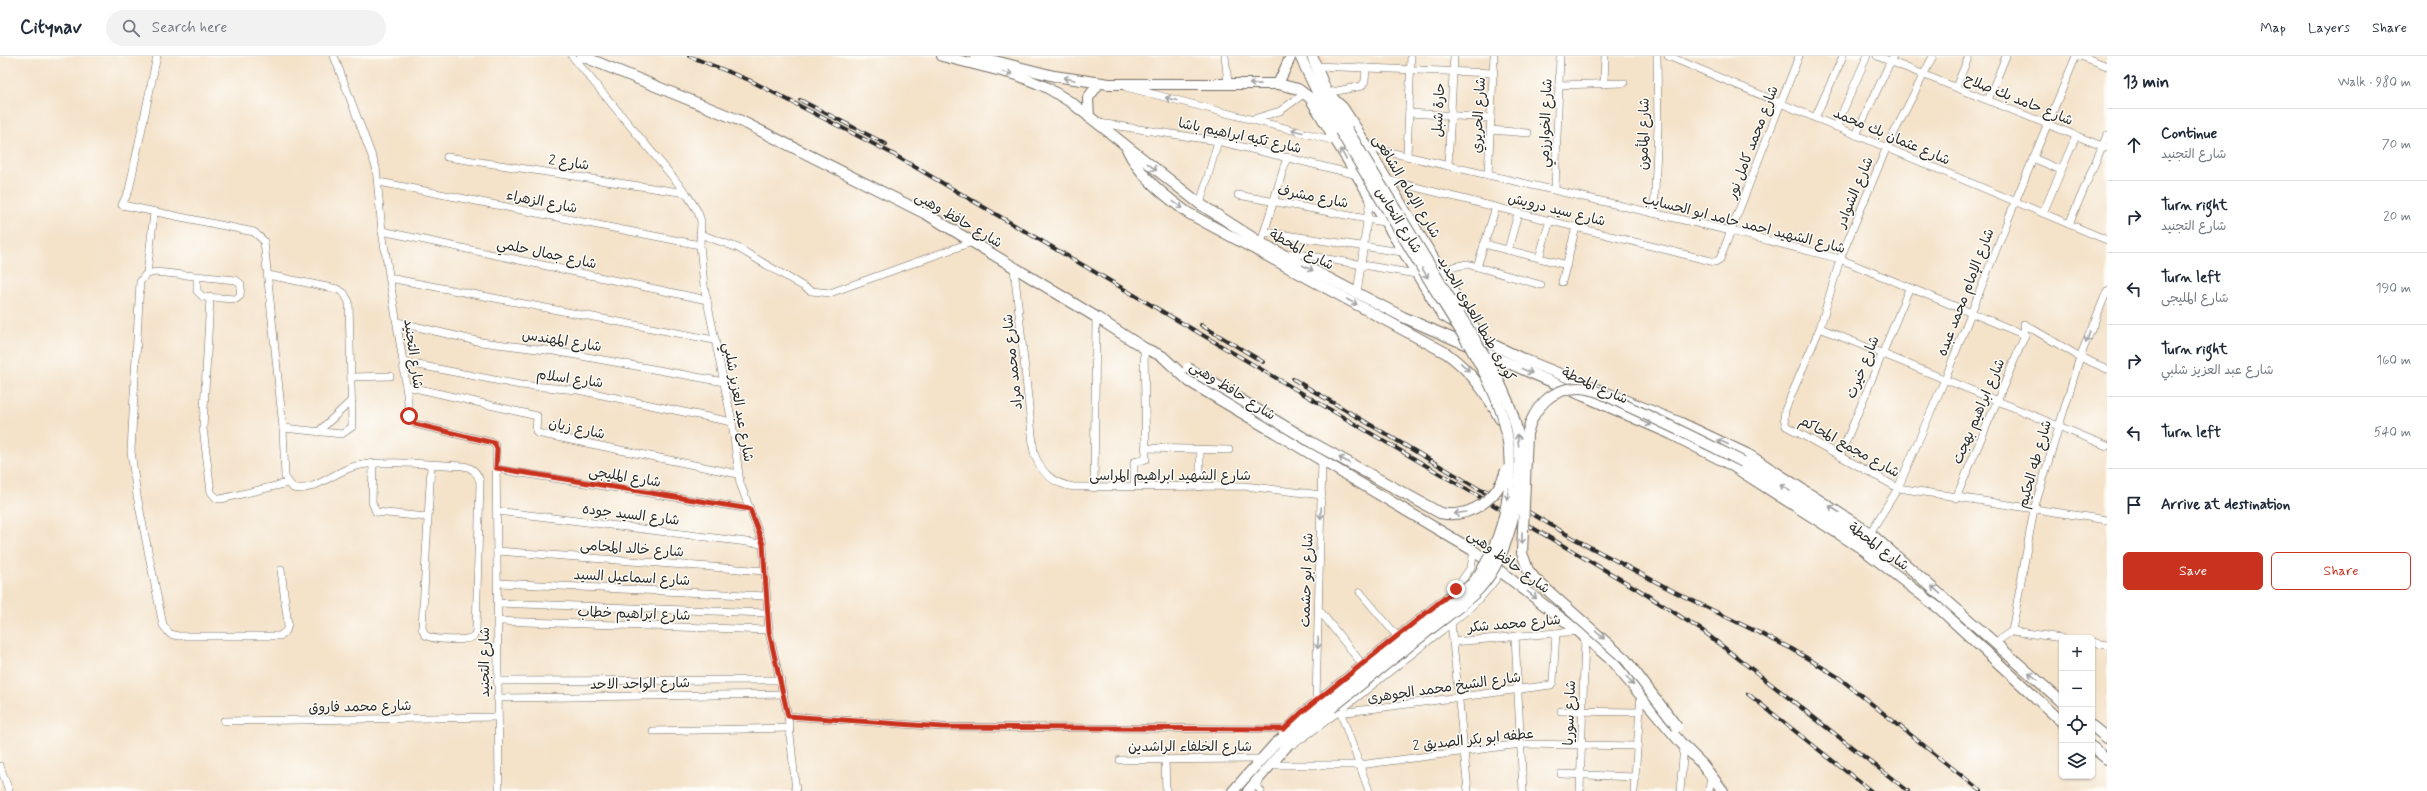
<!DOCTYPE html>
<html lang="en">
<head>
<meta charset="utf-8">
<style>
	:root { --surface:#fff; --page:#f2f2f3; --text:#1f2937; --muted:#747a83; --line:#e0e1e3; --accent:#c8321e }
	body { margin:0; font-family:Mynerve,"Playpen Sans Arabic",sans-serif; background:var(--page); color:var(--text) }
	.controls { position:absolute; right:12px; bottom:12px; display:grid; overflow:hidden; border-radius:6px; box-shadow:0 1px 3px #0004 }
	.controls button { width:36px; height:36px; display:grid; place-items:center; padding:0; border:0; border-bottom:1px solid var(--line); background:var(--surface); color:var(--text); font:20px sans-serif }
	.stop { position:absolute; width:12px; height:12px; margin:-9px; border:3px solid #c8321e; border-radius:50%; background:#fff }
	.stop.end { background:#c8321e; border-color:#fff; box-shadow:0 1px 4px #0008 }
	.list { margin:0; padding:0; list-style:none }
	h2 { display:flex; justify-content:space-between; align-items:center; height:52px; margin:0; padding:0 16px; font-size:17px }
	h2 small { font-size:13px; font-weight:400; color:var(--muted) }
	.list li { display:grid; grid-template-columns:26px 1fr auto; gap:12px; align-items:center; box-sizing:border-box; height:72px; padding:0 16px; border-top:1px solid var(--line) }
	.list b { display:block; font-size:15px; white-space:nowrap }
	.list p { margin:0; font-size:13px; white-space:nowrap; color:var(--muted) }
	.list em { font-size:13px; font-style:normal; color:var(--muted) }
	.actions { display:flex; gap:8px; padding:12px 16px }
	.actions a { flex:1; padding:9px 0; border:1px solid var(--accent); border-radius:6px; text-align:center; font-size:14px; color:var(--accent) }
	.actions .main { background:var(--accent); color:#fff }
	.icon { flex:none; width:22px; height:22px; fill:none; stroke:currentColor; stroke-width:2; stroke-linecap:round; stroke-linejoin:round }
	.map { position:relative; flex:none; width:2107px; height:735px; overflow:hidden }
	header { display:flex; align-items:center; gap:24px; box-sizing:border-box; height:56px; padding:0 20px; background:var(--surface); border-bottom:1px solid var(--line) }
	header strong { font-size:19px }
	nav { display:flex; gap:22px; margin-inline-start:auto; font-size:14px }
	.search { width:280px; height:36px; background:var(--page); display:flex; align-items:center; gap:10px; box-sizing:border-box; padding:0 14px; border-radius:22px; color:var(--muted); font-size:15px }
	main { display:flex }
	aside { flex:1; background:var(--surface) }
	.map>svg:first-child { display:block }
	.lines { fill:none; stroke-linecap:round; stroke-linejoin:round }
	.minor-casing { stroke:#716b62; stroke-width:8 }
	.secondary-casing { stroke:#716b62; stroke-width:12 }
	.minor { stroke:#fff; stroke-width:7 }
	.secondary { stroke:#fff; stroke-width:10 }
	.rail-casing { stroke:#2b2b2b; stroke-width:4 }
	.rail { stroke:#fdfcf7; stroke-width:2.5; stroke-dasharray:8; stroke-linecap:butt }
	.secondary-bridge-casing { stroke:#716b62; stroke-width:12; stroke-linecap:butt }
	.secondary-bridge { stroke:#fff; stroke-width:10 }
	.oneway { stroke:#a0a0a0 }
	.route { stroke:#c8321e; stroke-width:5 }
	.labels { text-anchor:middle; stroke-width:3; stroke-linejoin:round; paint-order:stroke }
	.street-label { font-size:14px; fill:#2b2b2b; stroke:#fdfcf7 }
</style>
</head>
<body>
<header>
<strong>Citynav</strong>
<div class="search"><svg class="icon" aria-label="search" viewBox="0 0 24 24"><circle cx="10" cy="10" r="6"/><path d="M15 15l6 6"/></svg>Search here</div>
<nav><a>Map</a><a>Layers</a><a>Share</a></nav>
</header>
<main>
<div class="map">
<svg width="2107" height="735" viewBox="0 0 2107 735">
	<rect width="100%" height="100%" fill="#fdfcf7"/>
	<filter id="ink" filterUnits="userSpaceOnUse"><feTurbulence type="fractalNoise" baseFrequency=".025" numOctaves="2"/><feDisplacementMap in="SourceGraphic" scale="8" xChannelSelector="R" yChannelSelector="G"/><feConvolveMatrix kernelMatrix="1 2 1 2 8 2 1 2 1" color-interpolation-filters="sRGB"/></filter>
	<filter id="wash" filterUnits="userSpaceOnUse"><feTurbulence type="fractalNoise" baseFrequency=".012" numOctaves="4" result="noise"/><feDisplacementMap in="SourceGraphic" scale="16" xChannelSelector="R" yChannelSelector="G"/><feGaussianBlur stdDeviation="0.9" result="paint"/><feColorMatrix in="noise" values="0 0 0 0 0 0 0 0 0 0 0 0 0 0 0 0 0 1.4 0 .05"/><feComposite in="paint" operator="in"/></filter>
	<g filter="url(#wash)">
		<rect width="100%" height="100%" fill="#f4e2c9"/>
	</g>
	<g filter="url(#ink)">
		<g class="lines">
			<defs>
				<g id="minor">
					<path d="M 157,0 L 129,134 L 122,149 L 254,176 L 264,185 L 283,372 L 285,421 L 293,432 C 314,437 336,414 356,410 C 385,403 432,409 463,410 C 472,411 478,417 480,426 L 476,575 L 474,580 C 467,586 432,584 425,579 L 422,572 L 431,409"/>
					<polyline points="334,0 376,111 382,175 403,306 410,363 415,368 494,387 496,391 499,735"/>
					<polyline points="572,0 686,137 698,156 701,165 700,189 704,230 732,366 740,427 763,488 769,576 788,660 796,735"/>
					<polyline points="1225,0 1228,27"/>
					<polyline points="1668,0 2107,184"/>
					<polyline points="1877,0 2107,92"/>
					<polyline points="1933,0 1886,93 1840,203 1820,272 1785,354 1784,362 1786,370 1898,432 2107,464"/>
					<polyline points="2081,0 2107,10"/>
					<polyline points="1315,10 1494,17"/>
					<polyline points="1604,28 1605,0"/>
					<polyline points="1559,29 1624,27"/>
					<polyline points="1126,31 1335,85"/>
					<polyline points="1956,31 1969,0"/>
					<polyline points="1327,37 1362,30 1365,25 1366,12"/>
					<polyline points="1988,44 2006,0"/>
					<polyline points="1409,57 1491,62"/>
					<polyline points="1815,62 1843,0"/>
					<polyline points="1254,63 1280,55 1305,37"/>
					<polyline points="1099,67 1218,85 1354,118"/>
					<polyline points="1836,71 1867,0"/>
					<polyline points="1490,74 1528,77"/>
					<polyline points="1856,79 1893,0"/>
					<polyline points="1367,91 1731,175 1840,203 2025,279 2024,268 2080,301 2107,313"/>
					<polyline points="1407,100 1411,0"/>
					<polyline points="447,101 686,137"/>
					<polyline points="2033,102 2061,114"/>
					<polyline points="1448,110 1454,0"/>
					<polyline points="1488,119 1494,0"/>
					<polyline points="1387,124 1715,206 1720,203 1799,0"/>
					<polyline points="379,126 700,189"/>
					<polyline points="1555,134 1560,0"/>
					<polyline points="1238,139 1383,166"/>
					<polyline points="1200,148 1218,85"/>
					<polyline points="1654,157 1658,70 1657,0"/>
					<polyline points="2043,157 2076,80"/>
					<polyline points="2069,168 2107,79"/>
					<polyline points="382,175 707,244"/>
					<polyline points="1264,176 1402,196"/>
					<polyline points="700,178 738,192 811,235 830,237 972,186"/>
					<polyline points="1261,187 1287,101"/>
					<polyline points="1484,188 1567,209"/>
					<polyline points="1508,194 1518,157"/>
					<polyline points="1285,200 1292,197 1416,218"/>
					<polyline points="1539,202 1550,164"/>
					<polyline points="1453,211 1467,208 1541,229"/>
					<polyline points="1477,211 1496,151"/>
					<path d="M 1014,212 L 1034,397 C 1041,417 1053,428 1074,431 L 1244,430 L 1322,439"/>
					<polyline points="147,218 154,157"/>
					<polyline points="268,219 337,233 344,237 349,246 352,371 342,378 283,372"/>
					<polyline points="197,220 197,235 203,241 236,243 240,240 241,228 236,224 155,216 145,219 140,226 131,395 137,440 163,569 170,578 178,580 280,580 286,575 288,569 281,514"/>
					<polyline points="389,222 714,284"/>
					<polyline points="1562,226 1576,171"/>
					<polyline points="1357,238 1370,143"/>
					<polyline points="210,242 203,372 211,436 216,442 221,443 288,427"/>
					<polyline points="397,266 481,286 554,295 724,326"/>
					<polyline points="1820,272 2107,390"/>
					<polyline points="403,306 520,329 578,334 732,366"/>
					<polyline points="352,321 390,320"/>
					<polyline points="406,330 537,360 536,375 537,377 738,418"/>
					<polyline points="318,376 352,344"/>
					<polyline points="1145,392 1229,394"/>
					<polyline points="1840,400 1909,233"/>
					<polyline points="373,407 372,446 376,456 427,461"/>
					<polyline points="496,413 750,453"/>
					<polyline points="1134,430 1134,406 1146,403 1144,292"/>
					<polyline points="1200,431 1200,394"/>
					<polyline points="1094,432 1096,261"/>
					<polyline points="1956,442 2025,279"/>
					<polyline points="497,455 763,488"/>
					<polyline points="1870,477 1898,432 1945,323 2015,146 2076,0"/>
					<polyline points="497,495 765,515"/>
					<polyline points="498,527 766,540"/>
					<polyline points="1360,536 1397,580"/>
					<polyline points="498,547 767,557"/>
					<polyline points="1319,554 1362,608"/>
					<polyline points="498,565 769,574"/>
					<polyline points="1451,566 1468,735"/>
					<polyline points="2012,575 2062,582"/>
					<polyline points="1515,580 1523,735"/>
					<polyline points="1453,586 1578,575"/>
					<polyline points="1996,586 2012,575 2034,453 2080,301 2107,235"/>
					<polyline points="2092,586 2107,589"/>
					<polyline points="497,625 781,624"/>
					<polyline points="497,642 784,638"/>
					<polyline points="1316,645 1322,404"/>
					<polyline points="1340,655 1369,735"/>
					<polyline points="1561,655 1640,656"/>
					<polyline points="1340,657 1551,629 1553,626 1556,577"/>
					<polyline points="788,660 942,671 1284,673"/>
					<polyline points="224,665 497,661"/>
					<polyline points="653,675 790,672"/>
					<polyline points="1282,676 1302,656 1456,533 1471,511 1474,495"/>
					<path d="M 1294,688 C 1338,658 1379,623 1422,590 C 1449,568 1483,546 1501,515"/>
					<polyline points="1165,703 1166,735"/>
					<polyline points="1120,704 1260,703"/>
					<polyline points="1270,709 1359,709 1521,688 1637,690"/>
					<polyline points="0,710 9,735"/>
					<polyline points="1561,718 1635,721"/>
					<polyline points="1254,727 1261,735"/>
					<polyline points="1580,735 1585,580"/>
					<polyline points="1634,735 1641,639"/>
					<polyline points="1680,735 1684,691"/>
					<polyline points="1709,735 1711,719"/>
				</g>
				<g id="secondary">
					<polyline points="582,0 741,65 928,159 1096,261 1144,292 1162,300 1190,326 1474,495 1578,575 1610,603 1681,687 1703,709 1723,735"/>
					<polyline points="942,0 1017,19 1046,31 1072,47 1200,148 1261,187 1403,261 1671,378 1731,409 1864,494 1941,554 2062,666"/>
					<polyline points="975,0 1054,20 1109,28 1278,28 1298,33 1310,42 1442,259 1481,283 1523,303 1681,367 1749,399 1870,477 2062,646"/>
					<polyline points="1300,0 1318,38 1340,75"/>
					<polyline points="1312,0 1327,37 1347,73"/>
					<polyline points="1278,28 1291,0"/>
					<polyline points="1327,37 1343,52 1356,72 1480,281"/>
					<polyline points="1089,61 1088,42 1099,27"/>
					<path d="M 1127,93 C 1140,121 1164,139 1188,157 L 1446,297 C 1471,315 1486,336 1500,363"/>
					<polyline points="1743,406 1886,498"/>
					<polyline points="2092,670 2107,682"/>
					<polyline points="2092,691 2107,703"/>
					<polyline points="1233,735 1275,688 1326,646"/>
					<polyline points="1248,735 1291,685 1332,652"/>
				</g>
			</defs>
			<use href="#minor" class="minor-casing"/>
			<use href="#secondary" class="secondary-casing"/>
			<use href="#minor" class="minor"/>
			<use href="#secondary" class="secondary"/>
			<defs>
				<g id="rail">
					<polyline points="689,0 749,24 891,97 1639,534 1703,575 1908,735"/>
					<polyline points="800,44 886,88"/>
					<polyline points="1201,269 1263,306"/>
					<polyline points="1293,323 1489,439"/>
					<polyline points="1484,434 1505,442 1573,482 1675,536 1792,593 1838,621 1981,735"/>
					<polyline points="1748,638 1871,735"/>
				</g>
			</defs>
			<use href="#rail" class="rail-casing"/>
			<use href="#rail" class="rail"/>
			<defs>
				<g id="secondary-bridge">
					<path d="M 1188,312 L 1311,386 L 1440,457 C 1470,463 1498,443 1506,414"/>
					<path d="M 1326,646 L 1473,527 C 1511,476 1521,401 1496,342 C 1479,301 1452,262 1429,224 C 1399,174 1370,125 1340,75"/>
					<path d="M 1332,652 C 1363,626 1395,601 1427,576 C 1444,562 1464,549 1479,533 C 1512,497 1526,422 1517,375 C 1513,354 1503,334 1494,315 L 1347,73"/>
					<path d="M 1677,671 L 1626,604 L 1536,524 L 1528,514 L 1522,497 L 1527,378 C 1533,352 1551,332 1579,332 C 1595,332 1611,342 1625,349 C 1665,367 1704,386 1743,406"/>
				</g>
			</defs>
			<use href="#secondary-bridge" class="secondary-bridge-casing"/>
			<use href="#secondary-bridge" class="secondary-bridge"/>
		</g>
		<defs><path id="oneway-shaft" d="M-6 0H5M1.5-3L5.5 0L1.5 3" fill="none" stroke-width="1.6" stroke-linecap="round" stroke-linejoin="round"/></defs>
		<g class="oneway">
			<use href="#oneway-shaft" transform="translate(1007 17) rotate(14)"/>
			<use href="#oneway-shaft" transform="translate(1069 23) rotate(-170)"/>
			<use href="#oneway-shaft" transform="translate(1255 28) rotate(-179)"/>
			<use href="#oneway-shaft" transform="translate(1171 43) rotate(-165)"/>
			<use href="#oneway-shaft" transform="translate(1297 75) rotate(-166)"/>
			<use href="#oneway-shaft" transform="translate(1343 98) rotate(-120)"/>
			<use href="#oneway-shaft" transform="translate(1152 111) rotate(39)"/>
			<use href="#oneway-shaft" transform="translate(1178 149) rotate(36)"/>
			<use href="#oneway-shaft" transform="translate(1308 212) rotate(28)"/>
			<use href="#oneway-shaft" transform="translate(1425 217) rotate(59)"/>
			<use href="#oneway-shaft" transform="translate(1352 246) rotate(28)"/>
			<use href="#oneway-shaft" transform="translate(2088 281) rotate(112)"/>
			<use href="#oneway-shaft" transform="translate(1465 311) rotate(44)"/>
			<use href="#oneway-shaft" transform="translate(1527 315) rotate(24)"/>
			<use href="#oneway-shaft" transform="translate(1646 367) rotate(24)"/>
			<use href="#oneway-shaft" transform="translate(1518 384) rotate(-96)"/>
			<use href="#oneway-shaft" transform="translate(1723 386) rotate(-155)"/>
			<use href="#oneway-shaft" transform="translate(1344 404) rotate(-150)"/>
			<use href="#oneway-shaft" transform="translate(1785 432) rotate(-148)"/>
			<use href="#oneway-shaft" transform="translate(1508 438) rotate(95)"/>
			<use href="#oneway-shaft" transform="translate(1834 453) rotate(-147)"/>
			<use href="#oneway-shaft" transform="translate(1321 457) rotate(92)"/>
			<use href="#oneway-shaft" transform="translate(1460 457) rotate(171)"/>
			<use href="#oneway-shaft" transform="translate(1522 482) rotate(91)"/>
			<use href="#oneway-shaft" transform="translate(1936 534) rotate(-139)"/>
			<use href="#oneway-shaft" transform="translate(1532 539) rotate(38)"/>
			<use href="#oneway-shaft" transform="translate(1600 579) rotate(41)"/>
			<use href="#oneway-shaft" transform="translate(1318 587) rotate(92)"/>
			<use href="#oneway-shaft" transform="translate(2033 620) rotate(-138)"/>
			<use href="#oneway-shaft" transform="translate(1630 625) rotate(52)"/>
		</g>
	</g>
	<g class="lines" filter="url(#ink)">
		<polyline class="route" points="409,360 415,368 494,387 497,393 496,412 750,453 763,488 769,576 788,660 942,671 1284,673 1302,656 1456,533"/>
	</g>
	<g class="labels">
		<g class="street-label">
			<text transform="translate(2019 43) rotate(22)" y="5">شارع حامد بك صلاح</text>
			<text transform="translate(1438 54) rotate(-87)" y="5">حارة شبل</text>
			<text transform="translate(1478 59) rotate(-87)" y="5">شارع الحريري</text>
			<text transform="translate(1545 67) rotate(-88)" y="5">شارع الخوارزمي</text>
			<text transform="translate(1643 78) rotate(-89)" y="5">شارع المأمون</text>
			<text transform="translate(1240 79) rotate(12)" y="5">شارع تكيه ابراهيم باشا</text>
			<text transform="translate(1892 80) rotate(23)" y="5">شارع عثمان بك محمد</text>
			<text transform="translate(1752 86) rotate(-69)" y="5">شارع محمد كامل نور</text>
			<text transform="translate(569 106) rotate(8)" y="5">شارع 2</text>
			<text transform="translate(1407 130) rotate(59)" y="5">شارع الإمام الشافعى</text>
			<text transform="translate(1854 136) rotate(-67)" y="5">شارع الشوادر</text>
			<text transform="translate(1313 140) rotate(11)" y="5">شارع مشرف</text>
			<text transform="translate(542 145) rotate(11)" y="5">شارع الزهراء</text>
			<text transform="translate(1557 153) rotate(14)" y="5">شارع سيد درويش</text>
			<text transform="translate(959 163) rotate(30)" y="5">شارع حافظ وهبى</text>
			<text transform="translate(1399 164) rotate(58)" y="5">شارع النحاس</text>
			<text transform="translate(1744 167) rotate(14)" y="5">شارع الشهيد احمد حامد ابو الحسايب</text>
			<text transform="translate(1302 193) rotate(28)" y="5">شارع المحطة</text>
			<text transform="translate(547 197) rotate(12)" y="5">شارع جمال حلمي</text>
			<text transform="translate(1965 236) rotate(-69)" y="5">شارع الإمام محمد عبده</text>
			<text transform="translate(1477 262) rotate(60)" y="5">كوبرى طنطا العلوى الجديد</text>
			<text transform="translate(562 284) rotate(9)" y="5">شارع المهندس</text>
			<text transform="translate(414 298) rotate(82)" y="5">شارع التجنيد</text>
			<text transform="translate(1012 306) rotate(-96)" y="5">شارع محمد مراد</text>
			<text transform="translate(1862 311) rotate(-68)" y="5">شارع خيرت</text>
			<text transform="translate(570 322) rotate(8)" y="5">شارع اسلام</text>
			<text transform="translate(1595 329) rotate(24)" y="5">شارع المحطة</text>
			<text transform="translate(1233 334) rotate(32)" y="5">شارع حافظ وهبى</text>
			<text transform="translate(739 346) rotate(80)" y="5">شارع عبد العزيز شلبي</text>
			<text transform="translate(1978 355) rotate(-67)" y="5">شارع ابراهيم بهجت</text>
			<text transform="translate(577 372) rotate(12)" y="5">شارع زيان</text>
			<text transform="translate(1850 390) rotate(29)" y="5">شارع مجمع المحاكم</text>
			<text transform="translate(2034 408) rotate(-74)" y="5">شارع طه الحكيم</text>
			<text x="1170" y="424">شارع الشهيد ابراهيم المراسى</text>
			<text transform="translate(625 420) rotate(9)" y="5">شارع المليجى</text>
			<text transform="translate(631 458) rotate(7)" y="5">شارع السيد جوده</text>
			<text transform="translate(1879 490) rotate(36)" y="5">شارع المحطة</text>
			<text transform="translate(632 492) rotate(4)" y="5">شارع خالد المحامى</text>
			<text transform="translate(1509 505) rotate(36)" y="5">شارع حافظ وهبى</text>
			<text transform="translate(632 521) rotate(3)" y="5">شارع اسماعيل السيد</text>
			<text transform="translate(1306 524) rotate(-88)" y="5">شارع ابو حشمت</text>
			<text transform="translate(634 557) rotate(2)" y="5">شارع ابراهيم خطاب</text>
			<text transform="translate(1514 567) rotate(-5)" y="5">شارع محمد شكر</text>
			<text transform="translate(484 606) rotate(-90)" y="5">شارع التجنيد</text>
			<text transform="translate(640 627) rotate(-1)" y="5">شارع الواحد الاحد</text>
			<text transform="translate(1444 631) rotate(-8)" y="5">شارع الشيخ محمد الجوهرى</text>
			<text transform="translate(360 650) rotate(-1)" y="5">شارع محمد فاروق</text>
			<text transform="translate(1569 657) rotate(-88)" y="5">شارع سوريا</text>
			<text transform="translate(1473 683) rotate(-6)" y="5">عطفه ابو بكر الصديق 2</text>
			<text x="1190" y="695">شارع الخلفاء الراشدين</text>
		</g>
	</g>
</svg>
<div class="controls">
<button>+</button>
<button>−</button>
<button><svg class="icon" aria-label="locate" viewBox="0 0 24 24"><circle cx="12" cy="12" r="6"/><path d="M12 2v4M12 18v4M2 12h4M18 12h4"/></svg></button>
<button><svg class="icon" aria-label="layers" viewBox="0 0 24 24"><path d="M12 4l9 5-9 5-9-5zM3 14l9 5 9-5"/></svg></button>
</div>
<div class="stop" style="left:409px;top:360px"></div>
<div class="stop end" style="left:1456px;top:533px"></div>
</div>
<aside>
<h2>13 min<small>Walk · 980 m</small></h2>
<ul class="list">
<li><svg class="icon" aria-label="ahead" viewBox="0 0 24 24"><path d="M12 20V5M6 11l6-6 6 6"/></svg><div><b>Continue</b><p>شارع التجنيد</p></div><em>70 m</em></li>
<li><svg class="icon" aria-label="right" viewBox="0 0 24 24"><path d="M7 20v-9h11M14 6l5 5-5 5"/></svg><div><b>Turn right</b><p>شارع التجنيد</p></div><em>20 m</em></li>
<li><svg class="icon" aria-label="left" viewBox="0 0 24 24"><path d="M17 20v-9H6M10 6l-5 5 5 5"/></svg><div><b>Turn left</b><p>شارع المليجى</p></div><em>190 m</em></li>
<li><svg class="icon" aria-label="right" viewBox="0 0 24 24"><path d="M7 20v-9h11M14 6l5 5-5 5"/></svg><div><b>Turn right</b><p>شارع عبد العزيز شلبي</p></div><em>160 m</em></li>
<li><svg class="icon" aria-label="left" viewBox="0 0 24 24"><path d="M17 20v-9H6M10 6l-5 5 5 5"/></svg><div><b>Turn left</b></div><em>540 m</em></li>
<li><svg class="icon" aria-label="arrive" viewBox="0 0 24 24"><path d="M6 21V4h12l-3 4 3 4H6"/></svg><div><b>Arrive at destination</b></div></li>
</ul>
<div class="actions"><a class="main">Save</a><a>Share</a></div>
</aside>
</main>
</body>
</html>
